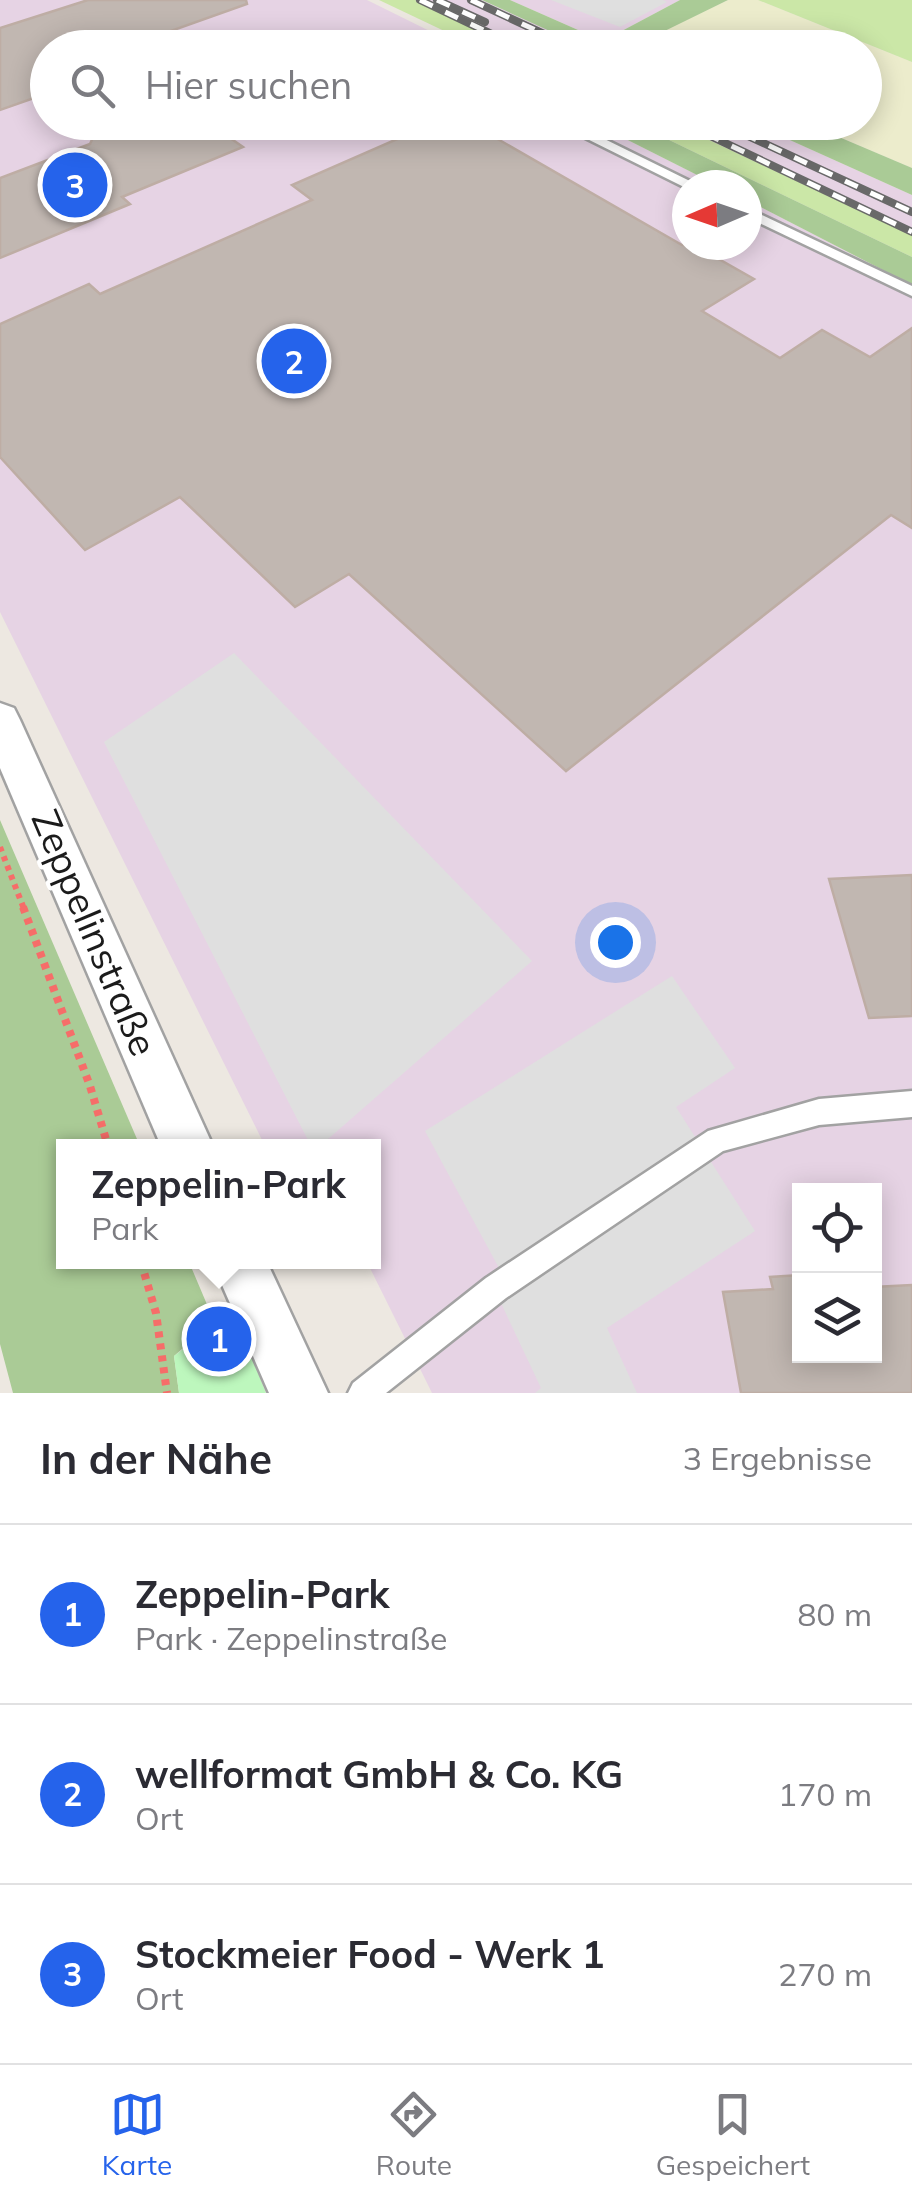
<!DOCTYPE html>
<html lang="de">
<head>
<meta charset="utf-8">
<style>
	:root { --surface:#fff; --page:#f7f7f7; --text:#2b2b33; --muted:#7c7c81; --line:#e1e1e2; --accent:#2563eb }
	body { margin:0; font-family:Mulish,sans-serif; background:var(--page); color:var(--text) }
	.controls { position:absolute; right:30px; bottom:30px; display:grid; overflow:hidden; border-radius:0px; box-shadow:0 5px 25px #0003 }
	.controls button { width:90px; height:90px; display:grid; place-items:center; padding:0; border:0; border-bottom:2px solid var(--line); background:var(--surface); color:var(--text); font:50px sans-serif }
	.compass { position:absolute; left:672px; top:170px; width:90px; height:90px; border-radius:50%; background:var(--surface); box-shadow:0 5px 25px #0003; rotate:268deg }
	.you { position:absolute; left:615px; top:942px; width:35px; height:35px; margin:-25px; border:8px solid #fff; border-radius:50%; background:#1a73e8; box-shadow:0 0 0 15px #1a73e833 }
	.badge { display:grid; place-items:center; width:65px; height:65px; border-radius:50%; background:var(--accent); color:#fff; font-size:32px; font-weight:700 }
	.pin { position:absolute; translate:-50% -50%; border:5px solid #fff; box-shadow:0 2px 10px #0006 }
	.popup { position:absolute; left:56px; top:1139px; width:325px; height:130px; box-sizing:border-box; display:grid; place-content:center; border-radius:0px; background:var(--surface); filter:drop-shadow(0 2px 8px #0005); font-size:32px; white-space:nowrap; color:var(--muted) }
	.popup b { font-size:38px; color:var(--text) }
	.popup::after { content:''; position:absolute; left:50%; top:100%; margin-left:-20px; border:20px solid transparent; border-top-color:var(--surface) }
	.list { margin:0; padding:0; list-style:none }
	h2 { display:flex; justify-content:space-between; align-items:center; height:130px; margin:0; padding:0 40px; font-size:42px }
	h2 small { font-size:32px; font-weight:400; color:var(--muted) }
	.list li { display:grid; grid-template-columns:65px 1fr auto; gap:30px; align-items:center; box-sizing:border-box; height:180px; padding:0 40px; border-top:2px solid var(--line) }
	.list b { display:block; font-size:38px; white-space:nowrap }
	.list p { margin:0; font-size:32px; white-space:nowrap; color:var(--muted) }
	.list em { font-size:32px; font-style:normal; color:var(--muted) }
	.icon { flex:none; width:55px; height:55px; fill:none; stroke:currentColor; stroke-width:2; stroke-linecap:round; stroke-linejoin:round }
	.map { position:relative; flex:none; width:912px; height:1393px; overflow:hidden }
	.search { position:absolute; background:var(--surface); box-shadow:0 5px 25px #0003; left:30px; right:30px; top:30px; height:110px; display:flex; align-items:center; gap:25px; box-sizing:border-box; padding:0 35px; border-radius:55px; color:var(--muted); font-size:38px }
	.sheet { height:670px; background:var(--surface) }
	nav { display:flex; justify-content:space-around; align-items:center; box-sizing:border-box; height:140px; border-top:2px solid var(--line); background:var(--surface); font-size:28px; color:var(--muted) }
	nav a { display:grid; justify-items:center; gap:5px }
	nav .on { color:var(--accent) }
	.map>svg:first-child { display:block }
	.industrial { fill:#e6d3e4; fill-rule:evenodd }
	.farmland { fill:#ececcc }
	.grass { fill:#cbe7a7 }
	.forest { fill:#aacb96 }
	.park { fill:#bdf7bd }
	.parking { fill:#dfdfdf }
	.building { fill:#c1b7b1; stroke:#beada4; stroke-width:2.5 }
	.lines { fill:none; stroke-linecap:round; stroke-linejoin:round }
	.lane-casing { stroke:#a2a2a2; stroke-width:5 }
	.street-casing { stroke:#a2a2a2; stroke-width:5 }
	.path-far1 { stroke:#f66d69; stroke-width:6; stroke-dasharray:5 5; stroke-linecap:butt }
	.path { stroke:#f66d69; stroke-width:8; stroke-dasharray:6 6; stroke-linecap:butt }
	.lane { fill:#fff; fill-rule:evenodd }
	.street { fill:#fff; fill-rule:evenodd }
	.rail-casing { stroke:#696969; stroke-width:8 }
	.rail { stroke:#fff; stroke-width:5; stroke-dasharray:14; stroke-linecap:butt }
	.labels { text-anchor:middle; stroke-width:8; stroke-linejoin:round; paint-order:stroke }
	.street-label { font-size:38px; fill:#1b1b1b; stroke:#fff }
</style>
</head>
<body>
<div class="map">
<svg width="912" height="1393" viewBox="0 0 912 1393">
	<rect width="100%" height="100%" fill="#ede8e1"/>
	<g class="industrial">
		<path d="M 0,0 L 367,0 L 462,47 L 48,48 L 48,122 L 594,123 L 717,185 L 687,185 L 687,245 L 747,245 L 747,200 L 912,285 L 912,1393 L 432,1393 L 367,1262 L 374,1262 L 374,1146 L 265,1146 L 0,612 ZM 800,1190 L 874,1190 L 874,1356 L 800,1356 Z"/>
		<polygon points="415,0 482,0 587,47 515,47"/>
		<polygon points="510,0 680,0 603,41"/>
		<polygon points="673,123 752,123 912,195 912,235"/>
	</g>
	<polygon class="farmland" points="728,0 758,0 912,62 912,168 806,123 864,122 864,48 630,47"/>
	<g class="grass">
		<polygon points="379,0 415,0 515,47 478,47"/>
		<polygon points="758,0 912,0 912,62"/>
		<polygon points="634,123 673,123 912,235 912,257"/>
	</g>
	<g class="forest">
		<polygon points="482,0 510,0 603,41 680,0 728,0 632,47 587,48"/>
		<polygon points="594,123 634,123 912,257 912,285 747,200 747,185 717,185"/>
		<polygon points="752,123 806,123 912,168 912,195"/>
		<polygon points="0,820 140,1146 64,1146 64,1262 189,1262 214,1321 174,1356 179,1393 13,1393 0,1344"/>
	</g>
	<polygon class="park" points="233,1310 266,1393 179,1393 174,1356"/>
	<g class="parking">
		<polygon points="551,0 663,0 667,2 620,27"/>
		<polygon points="234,653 532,961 320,1146 311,1146 104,742"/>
		<polygon points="672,976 735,1068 676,1107 755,1231 607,1328 637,1393 535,1393 541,1388 501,1303 513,1294 425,1131"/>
	</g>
	<g class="building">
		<polygon points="88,0 246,0 247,4 123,48 48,48 48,93 0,110 0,28"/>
		<polygon points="207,122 243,147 122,197 130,204 0,258 0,178 90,144 95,133 112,133 116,124"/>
		<polygon points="436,122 468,122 682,245 694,245 754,279 702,311 780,358 822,330 870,357 912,328 912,528 891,515 566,771 349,574 295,607 180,497 85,550 0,457 0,324 89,284 100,294 312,200 292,185"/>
		<polygon points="912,875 912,1016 869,1018 829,879"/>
		<polygon points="800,1275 800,1356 874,1356 874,1287 912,1285 912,1393 741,1393 723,1292 773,1289 770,1277"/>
	</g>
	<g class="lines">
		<defs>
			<g id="lane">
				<polygon points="553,122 570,122 698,185 687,185 686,188"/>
				<polygon points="747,208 912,286 912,296 747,217"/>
				<polygon points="912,1091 912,1117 819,1125 723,1151 506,1298 386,1393 348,1393 353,1383 486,1278 708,1131 819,1099"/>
			</g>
			<g id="street">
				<polygon points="0,703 14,708 20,720 213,1146 161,1146 0,768"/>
				<polygon points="212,1262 267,1262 328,1393 269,1393"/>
			</g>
		</defs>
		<use href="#lane" class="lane-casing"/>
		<use href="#street" class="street-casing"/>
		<polyline class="path-far1" points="0,847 24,909"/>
		<g class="path">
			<polyline points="23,907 90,1086 108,1146"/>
			<polyline points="141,1262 156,1313 167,1393"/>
		</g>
		<use href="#lane" class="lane"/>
		<use href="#street" class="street"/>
		<defs>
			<g id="rail">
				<polyline points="420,0 521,48"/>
				<polyline points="437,0 485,22"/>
				<polyline points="471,0 574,48"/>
				<polyline points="681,122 912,232"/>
				<polyline points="718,122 912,212"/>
			</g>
		</defs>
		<use href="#rail" class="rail-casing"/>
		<use href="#rail" class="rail"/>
	</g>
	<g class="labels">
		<g class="street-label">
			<text transform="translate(94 933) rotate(67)" y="13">Zeppelinstraße</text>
		</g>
	</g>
</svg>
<div class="controls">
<button><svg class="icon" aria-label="locate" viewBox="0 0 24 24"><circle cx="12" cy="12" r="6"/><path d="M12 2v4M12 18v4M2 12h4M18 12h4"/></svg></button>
<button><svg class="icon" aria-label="layers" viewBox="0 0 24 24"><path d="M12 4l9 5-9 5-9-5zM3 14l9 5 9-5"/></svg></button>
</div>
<svg class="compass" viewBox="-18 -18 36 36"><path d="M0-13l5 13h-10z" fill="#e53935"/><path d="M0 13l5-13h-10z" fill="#7c7c81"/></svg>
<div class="you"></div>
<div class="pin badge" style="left:219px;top:1339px">1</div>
<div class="popup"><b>Zeppelin-Park</b>Park</div>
<div class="pin badge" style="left:294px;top:361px">2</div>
<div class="pin badge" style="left:75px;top:185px">3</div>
<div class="search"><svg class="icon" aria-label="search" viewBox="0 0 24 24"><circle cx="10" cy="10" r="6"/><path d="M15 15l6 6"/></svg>Hier suchen</div>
</div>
<section class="sheet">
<h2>In der Nähe<small>3 Ergebnisse</small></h2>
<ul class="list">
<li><span class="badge">1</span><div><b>Zeppelin-Park</b><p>Park · Zeppelinstraße</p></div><em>80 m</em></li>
<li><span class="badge">2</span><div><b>wellformat GmbH &amp; Co. KG</b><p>Ort</p></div><em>170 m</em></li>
<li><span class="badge">3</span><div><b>Stockmeier Food - Werk 1</b><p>Ort</p></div><em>270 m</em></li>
</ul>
</section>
<nav>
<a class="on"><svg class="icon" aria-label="map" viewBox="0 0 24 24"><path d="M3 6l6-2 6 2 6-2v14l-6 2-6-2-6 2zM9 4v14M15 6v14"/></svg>Karte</a>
<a><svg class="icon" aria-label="directions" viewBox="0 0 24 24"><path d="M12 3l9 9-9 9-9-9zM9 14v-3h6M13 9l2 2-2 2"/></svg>Route</a>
<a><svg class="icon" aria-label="saved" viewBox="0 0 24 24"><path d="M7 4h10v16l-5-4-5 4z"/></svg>Gespeichert</a>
</nav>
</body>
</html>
